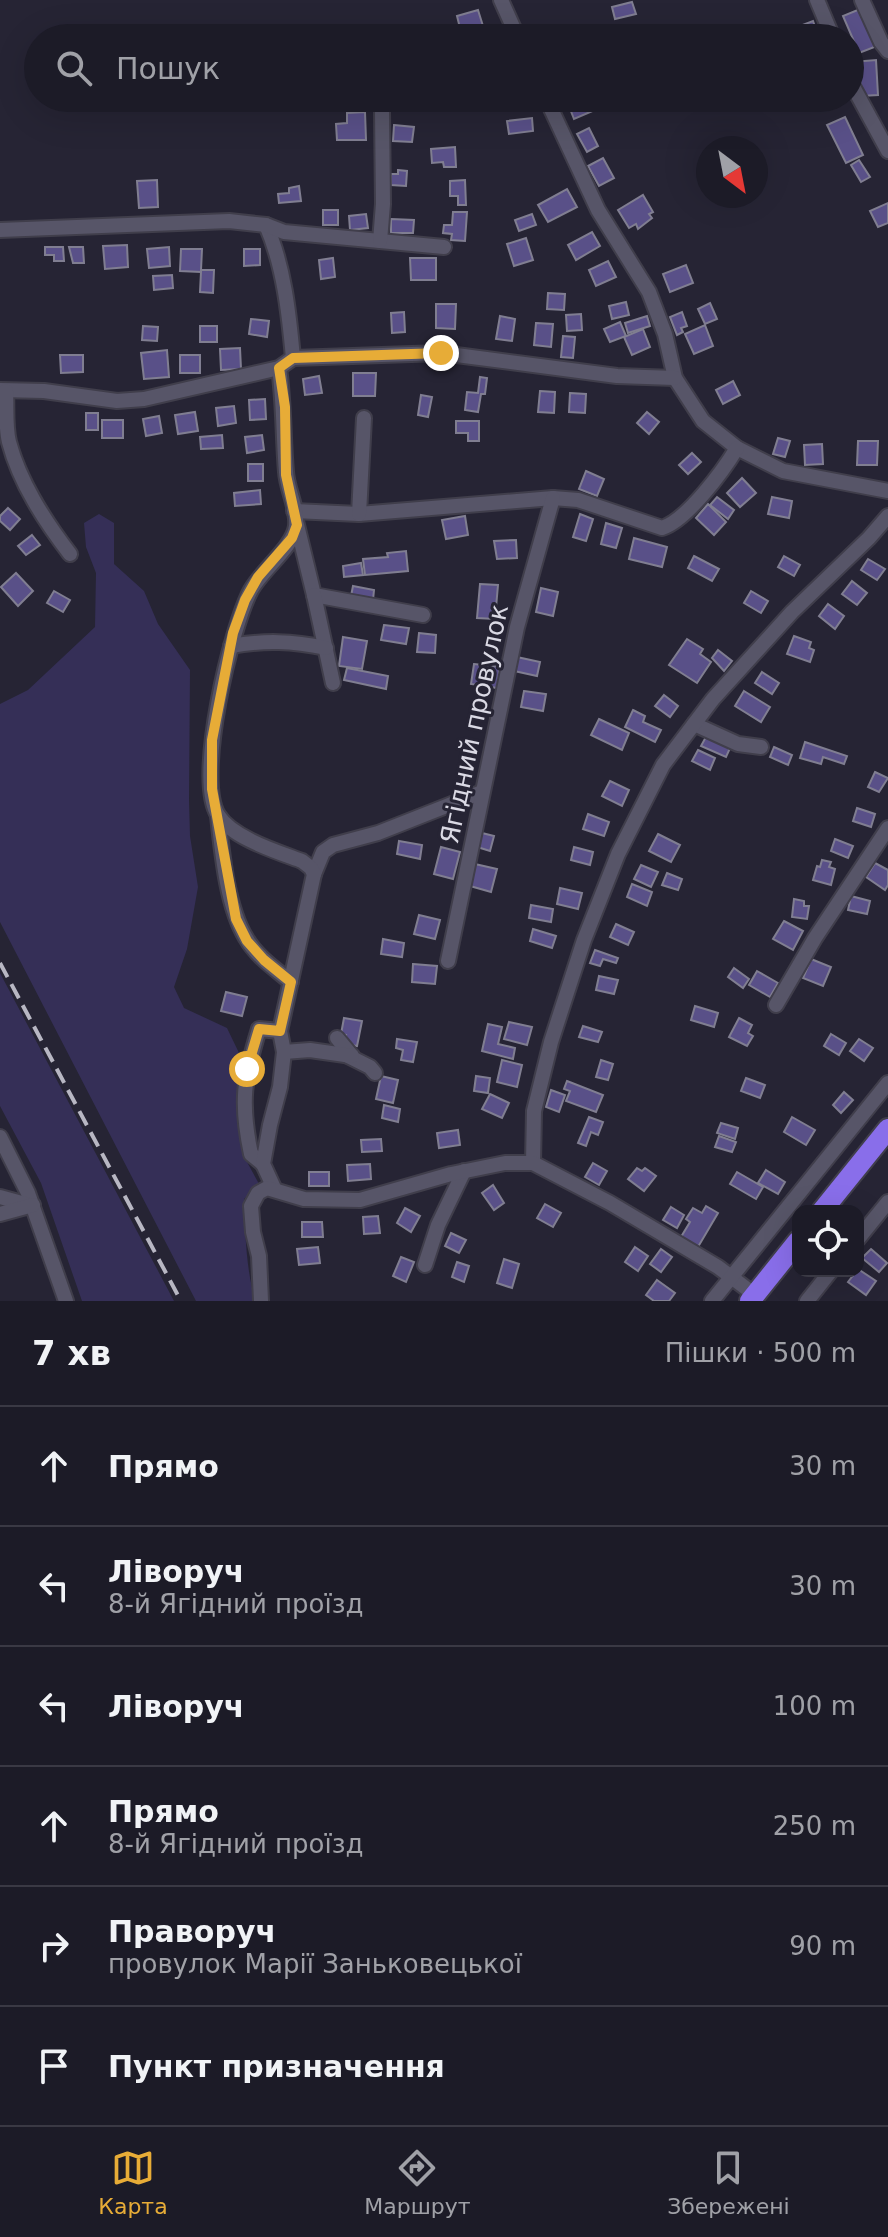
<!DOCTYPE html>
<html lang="uk">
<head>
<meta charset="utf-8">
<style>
	:root { --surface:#1c1b27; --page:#25242f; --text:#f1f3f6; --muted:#a0a1a7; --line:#3a3944; --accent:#e7ac37 }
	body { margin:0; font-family:"DejaVu Sans",sans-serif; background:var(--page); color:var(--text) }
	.controls { position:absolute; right:24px; bottom:24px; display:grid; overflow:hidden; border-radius:16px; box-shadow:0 8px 32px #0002 }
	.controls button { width:72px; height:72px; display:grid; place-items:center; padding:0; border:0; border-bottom:2px solid var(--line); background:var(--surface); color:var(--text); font:40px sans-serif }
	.compass { position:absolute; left:696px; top:136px; width:72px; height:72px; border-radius:50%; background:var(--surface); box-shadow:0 8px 32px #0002; rotate:148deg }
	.stop { position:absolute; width:24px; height:24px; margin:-18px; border:6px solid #e7ac37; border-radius:50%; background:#fff }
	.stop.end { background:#e7ac37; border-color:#fff; box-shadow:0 2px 8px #0008 }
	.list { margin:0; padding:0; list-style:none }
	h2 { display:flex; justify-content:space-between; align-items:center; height:104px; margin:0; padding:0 32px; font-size:34px }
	h2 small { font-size:26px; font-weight:400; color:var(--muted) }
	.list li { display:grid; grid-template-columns:52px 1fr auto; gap:24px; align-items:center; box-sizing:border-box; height:120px; padding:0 32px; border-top:2px solid var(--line) }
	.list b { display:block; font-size:30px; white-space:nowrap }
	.list p { margin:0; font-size:26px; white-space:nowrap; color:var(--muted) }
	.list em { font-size:26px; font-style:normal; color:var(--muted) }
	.icon { flex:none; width:44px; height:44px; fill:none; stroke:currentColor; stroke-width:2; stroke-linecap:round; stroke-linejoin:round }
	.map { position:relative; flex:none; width:888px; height:1301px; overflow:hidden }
	.search { position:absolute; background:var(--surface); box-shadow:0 8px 32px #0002; left:24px; right:24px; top:24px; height:88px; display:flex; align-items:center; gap:20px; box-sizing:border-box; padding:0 28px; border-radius:44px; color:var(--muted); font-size:30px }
	.sheet { height:824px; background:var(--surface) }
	nav { display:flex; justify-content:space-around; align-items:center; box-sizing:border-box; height:112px; border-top:2px solid var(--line); background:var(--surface); font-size:22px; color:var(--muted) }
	nav a { display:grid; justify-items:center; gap:4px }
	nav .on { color:var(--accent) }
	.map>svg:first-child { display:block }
	.green { fill:#352f57 }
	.building { fill:#595088; stroke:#807e91; stroke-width:2 }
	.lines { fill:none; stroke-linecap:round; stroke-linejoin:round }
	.minor-casing { stroke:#403e4b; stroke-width:18 }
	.highway-casing { stroke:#403e4b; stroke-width:24 }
	.minor { stroke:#575568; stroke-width:14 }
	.highway { stroke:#896eea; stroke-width:20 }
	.rail { stroke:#b8b7c3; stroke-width:4; stroke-dasharray:16 8; stroke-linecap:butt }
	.route { stroke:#e7ac37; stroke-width:10 }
	.labels { text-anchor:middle; stroke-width:6; stroke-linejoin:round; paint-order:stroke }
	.street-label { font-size:26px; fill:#dad9e4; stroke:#262434 }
</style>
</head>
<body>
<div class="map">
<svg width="888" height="1301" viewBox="0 0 888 1301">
	<rect width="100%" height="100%" fill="#262434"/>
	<g class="green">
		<path d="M 99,514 L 114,523 L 114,564 L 144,591 L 158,624 L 190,670 L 189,800 L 190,836 L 198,887 L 187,949 L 174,987 L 184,1008 L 227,1028 L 240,1055 L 237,1108 L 246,1160 L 259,1184 L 244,1199 C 245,1227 246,1275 256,1301 L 196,1301 L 0,922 L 0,704 L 28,690 L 95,627 L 96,573 L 86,547 L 84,523 Z"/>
		<polygon points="0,973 174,1301 82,1301 41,1183 0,1106"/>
	</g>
	<g class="building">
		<polygon points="632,2 636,14 615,19 612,7"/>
		<polygon points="860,9 877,46 859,53 843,16"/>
		<polygon points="478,10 483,26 461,32 457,16"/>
		<polygon points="813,21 819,38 792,38 789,30"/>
		<polygon points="876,60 878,95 861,96 860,75 853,75 853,62"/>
		<polygon points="574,98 590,98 595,110 574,119 567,101"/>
		<polygon points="365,112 366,140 337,140 336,124 347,123 347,113"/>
		<polygon points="845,117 863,155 846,163 827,125"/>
		<polygon points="532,118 533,131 509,134 507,121"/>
		<polygon points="394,125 414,127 412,142 393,141"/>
		<polygon points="589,128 598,146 587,152 577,134"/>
		<polygon points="455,147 456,167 444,167 443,162 432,163 431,149"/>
		<polygon points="603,158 614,178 599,186 588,166"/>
		<polygon points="859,160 870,177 861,182 851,165"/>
		<polygon points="398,170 407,171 406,186 391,185 391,174 398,174"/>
		<polygon points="157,180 158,207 139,208 137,181"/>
		<polygon points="465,180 466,205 458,205 458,196 450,196 450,181"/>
		<polygon points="299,186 301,201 279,203 278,194 289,193 289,188"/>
		<polygon points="567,189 577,207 548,222 538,205"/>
		<polygon points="643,195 653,212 649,214 652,218 638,229 636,224 629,228 618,210"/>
		<polygon points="888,203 888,223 878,227 870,211"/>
		<rect x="323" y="210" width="15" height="15"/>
		<polygon points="453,212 467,212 465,241 451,240 452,234 443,233 444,225 452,225"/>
		<polygon points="366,214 368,228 350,230 349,216"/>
		<polygon points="532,214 536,225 519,231 515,220"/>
		<polygon points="391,219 414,220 413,233 391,233"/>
		<polygon points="592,232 600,246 576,260 568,245"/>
		<polygon points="526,238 533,260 514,266 507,244"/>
		<polygon points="127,245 128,267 105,269 103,246"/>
		<polygon points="45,247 63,247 64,261 54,261 54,255 45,255"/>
		<polygon points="69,247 83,247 84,263 73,263"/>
		<polygon points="169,247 170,266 149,268 147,249"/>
		<polygon points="181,249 202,249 201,270 214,270 213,293 200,292 201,272 180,271"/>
		<polygon points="244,249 260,249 260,265 244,266"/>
		<polygon points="333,258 335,277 321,279 319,260"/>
		<polygon points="410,258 436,258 436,280 411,280"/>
		<polygon points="608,261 616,277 596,286 589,270"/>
		<polygon points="686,265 693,283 670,292 663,274"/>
		<polygon points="172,275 173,288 154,290 153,276"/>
		<polygon points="548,293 565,294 564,310 547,309"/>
		<polygon points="626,302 629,315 612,319 609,306"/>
		<polygon points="710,303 717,319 705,324 698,309"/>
		<polygon points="436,304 456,304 455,329 436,328"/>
		<polygon points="404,312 405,332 392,333 391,313"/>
		<polygon points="682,312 687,326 681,328 683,332 677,335 670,317"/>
		<polygon points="581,314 582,330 567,331 566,315"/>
		<polygon points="500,316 515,319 512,341 496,339"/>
		<polygon points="647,316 650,326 628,333 625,323"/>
		<polygon points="251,319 269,321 267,337 249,334"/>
		<polygon points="620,322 626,336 610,342 604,329"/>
		<polygon points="536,323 553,324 551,347 534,345"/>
		<polygon points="705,325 713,346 694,354 685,334"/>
		<polygon points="143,326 158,327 157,341 142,340"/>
		<rect x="200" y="326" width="17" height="16"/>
		<polygon points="643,329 650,347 632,355 624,337"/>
		<polygon points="563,336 575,337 573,358 561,357"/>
		<polygon points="240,348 241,369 221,370 220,349"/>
		<polygon points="167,350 169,377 144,379 141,353"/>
		<polygon points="60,355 83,355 83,372 61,373"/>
		<rect x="180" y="355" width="20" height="18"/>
		<polygon points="353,373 376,373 375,396 353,396"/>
		<polygon points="319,376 322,393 305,395 303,379"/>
		<polygon points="480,377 487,378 485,394 481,394 478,412 465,410 467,392 478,393"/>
		<polygon points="733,381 740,395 723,404 716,390"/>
		<polygon points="540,391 555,392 554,413 538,412"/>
		<polygon points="570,393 586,394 585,413 569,412"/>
		<polygon points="421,395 432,397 428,417 418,415"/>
		<polygon points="265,399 266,419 250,420 249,400"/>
		<polygon points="234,406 236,423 218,426 216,408"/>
		<polygon points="195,412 198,431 178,434 175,415"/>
		<polygon points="647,412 659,422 649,434 637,423"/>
		<rect x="86" y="413" width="12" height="17"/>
		<polygon points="159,416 162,433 146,436 143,419"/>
		<rect x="102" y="420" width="21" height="18"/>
		<polygon points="456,421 479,421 479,441 468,441 468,433 456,433"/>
		<polygon points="222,435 223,448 201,449 200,437"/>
		<polygon points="262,435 264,450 247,453 245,437"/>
		<polygon points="778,438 790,441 785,457 773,454"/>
		<polygon points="858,441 878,441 877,465 857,465"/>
		<polygon points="822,444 823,464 805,465 804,445"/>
		<polygon points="692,453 701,462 688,474 679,465"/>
		<rect x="248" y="464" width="15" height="17"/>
		<polygon points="586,471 604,479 597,496 579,489"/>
		<polygon points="742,478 756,493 740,507 727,493"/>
		<polygon points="260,490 261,504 235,506 234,493"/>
		<polygon points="717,497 734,510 728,519 710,505"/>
		<polygon points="772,497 792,501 789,518 768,514"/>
		<polygon points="708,504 726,522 714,535 696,518"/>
		<polygon points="8,508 20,519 10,530 0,521 0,516"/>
		<polygon points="580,514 593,519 586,541 573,537"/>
		<polygon points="465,516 468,535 446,539 442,520"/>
		<polygon points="606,523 622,528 616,548 601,544"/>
		<polygon points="32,535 40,545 26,555 18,546"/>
		<polygon points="634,538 667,547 662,567 629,559"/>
		<polygon points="516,540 517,558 497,559 494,541"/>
		<polygon points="406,551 408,571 365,575 363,559 388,557 387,553"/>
		<polygon points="694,556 719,569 712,581 688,568"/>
		<polygon points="784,556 800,565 794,576 778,567"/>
		<polygon points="868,559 885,569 877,580 861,570"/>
		<polygon points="361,563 363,575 344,577 343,566"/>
		<polygon points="16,573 33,591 18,606 1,587"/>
		<polygon points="852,581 867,593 857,605 842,594"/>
		<polygon points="480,584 498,585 495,619 477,618"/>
		<polygon points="353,586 374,590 373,600 351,596"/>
		<polygon points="541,588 558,592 553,616 536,612"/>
		<polygon points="54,591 70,600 63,612 47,603"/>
		<polygon points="751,591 768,601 761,613 744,603"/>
		<polygon points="828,604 844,616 835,629 819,616"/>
		<polygon points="384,625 409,628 406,644 381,640"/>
		<polygon points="419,633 436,635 435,653 417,652"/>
		<polygon points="794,636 811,642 809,648 814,650 810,662 787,654"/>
		<polygon points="343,637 367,641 362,669 339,666"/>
		<polygon points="687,639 703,649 700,654 711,662 697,683 669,665"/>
		<polygon points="718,650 732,661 724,671 712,658"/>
		<polygon points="517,657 540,662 537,676 514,671"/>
		<polygon points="474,664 500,667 497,688 471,684"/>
		<polygon points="347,668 388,676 386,689 344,680"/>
		<polygon points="762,672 779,683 772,694 755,683"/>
		<polygon points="524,691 546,694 543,711 521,707"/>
		<polygon points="744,691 770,707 761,722 735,706"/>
		<polygon points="664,695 678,706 670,717 655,706"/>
		<polygon points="633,710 645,716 643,722 661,730 655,742 625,727"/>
		<polygon points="599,719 629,733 622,750 591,735"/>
		<polygon points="707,735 731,746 726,757 701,746"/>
		<polygon points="805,742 847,756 844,764 823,757 821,764 800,758"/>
		<polygon points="774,747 792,755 788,765 770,757"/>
		<polygon points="698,750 715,758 710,770 692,761"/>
		<polygon points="875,772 888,778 879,792 868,787"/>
		<polygon points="610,781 629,790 622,806 602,796"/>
		<polygon points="857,808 875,814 871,827 853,821"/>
		<polygon points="588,814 609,822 604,836 583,829"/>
		<polygon points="478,832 494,836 490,851 474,846"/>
		<polygon points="658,834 680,845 671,862 649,851"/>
		<polygon points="835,839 853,846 848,858 831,851"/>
		<polygon points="399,841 422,845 420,859 397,854"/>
		<polygon points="441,847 460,852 453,879 434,874"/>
		<polygon points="574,847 593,852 590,865 571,860"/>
		<polygon points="822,860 831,862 829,867 835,869 831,885 813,880 817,866 820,867"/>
		<polygon points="875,863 888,870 888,885 885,890 866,877"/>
		<polygon points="475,864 497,869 491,892 470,886"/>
		<polygon points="641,865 658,872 651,887 634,879"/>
		<polygon points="667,873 682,879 678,890 662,885"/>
		<polygon points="632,884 652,892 647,906 627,897"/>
		<polygon points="560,888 582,893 578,909 557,904"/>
		<polygon points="851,896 870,901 867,914 848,910"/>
		<polygon points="794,899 804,901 804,906 809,906 807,919 792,917"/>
		<polygon points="531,905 553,909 551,922 529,918"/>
		<polygon points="419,915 440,920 435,939 414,934"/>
		<polygon points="784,921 803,931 793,950 773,939"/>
		<polygon points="616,924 634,932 628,945 610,937"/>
		<polygon points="533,929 556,936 552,948 530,941"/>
		<polygon points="383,939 404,943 402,957 381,954"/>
		<polygon points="595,950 618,958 616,963 603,959 600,966 590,963"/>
		<polygon points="811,959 831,967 823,986 803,978"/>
		<polygon points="413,964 437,966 435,984 412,982"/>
		<polygon points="734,968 749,979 743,988 728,977"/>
		<polygon points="757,971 778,983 770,997 749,985"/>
		<polygon points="599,976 618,980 614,994 596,990"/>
		<polygon points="226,992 247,997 242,1016 221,1011"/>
		<polygon points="695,1006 718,1013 714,1027 691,1020"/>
		<polygon points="344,1018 362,1021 357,1046 344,1044 346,1035 341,1034"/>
		<polygon points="739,1018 752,1025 748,1033 753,1036 747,1046 729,1037"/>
		<polygon points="509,1022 532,1027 527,1045 504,1039"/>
		<polygon points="488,1024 502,1027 498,1044 515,1048 513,1059 482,1051"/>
		<polygon points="583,1026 602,1032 598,1042 579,1037"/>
		<polygon points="831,1034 846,1043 839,1055 824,1046"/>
		<polygon points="397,1039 417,1042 413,1062 401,1060 403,1050 396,1048"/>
		<polygon points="859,1039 873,1048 864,1061 850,1051"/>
		<polygon points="502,1060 522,1065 517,1087 497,1082"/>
		<polygon points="601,1060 613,1064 608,1080 596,1077"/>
		<polygon points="381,1076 398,1080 393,1103 376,1099"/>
		<polygon points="476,1076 490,1078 488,1093 474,1091"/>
		<polygon points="746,1078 765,1085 760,1098 741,1091"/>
		<polygon points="567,1081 603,1095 596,1112 566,1101 570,1091 564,1089"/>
		<polygon points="551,1090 565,1095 559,1112 546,1107"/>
		<polygon points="844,1092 853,1100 841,1113 833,1105"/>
		<polygon points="490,1094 509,1103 502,1118 482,1109"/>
		<polygon points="384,1105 400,1109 398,1122 382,1118"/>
		<polygon points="589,1117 603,1122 598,1135 591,1132 586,1146 578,1143"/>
		<polygon points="792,1117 815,1130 806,1145 784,1132"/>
		<polygon points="721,1123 738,1128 735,1139 717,1133"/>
		<polygon points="458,1130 460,1145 439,1148 437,1133"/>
		<polygon points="719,1136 736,1142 732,1152 715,1147"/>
		<polygon points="381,1139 382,1151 362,1152 361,1140"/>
		<polygon points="593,1163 607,1171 599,1185 585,1177"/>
		<polygon points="370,1164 371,1179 348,1181 347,1165"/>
		<polygon points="637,1168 642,1171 645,1168 656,1176 644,1191 628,1179"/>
		<polygon points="766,1170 785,1182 778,1194 758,1183"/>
		<rect x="309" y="1172" width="20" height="14"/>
		<polygon points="737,1172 763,1187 756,1199 730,1184"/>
		<polygon points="493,1185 504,1203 494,1210 482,1193"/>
		<polygon points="545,1204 561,1213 553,1227 537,1218"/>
		<polygon points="706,1206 718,1213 698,1247 681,1237 690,1222 686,1219 693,1208 702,1213"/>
		<polygon points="671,1207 684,1215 677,1228 663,1220"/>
		<polygon points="405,1208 420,1216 411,1232 397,1223"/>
		<polygon points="378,1216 380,1233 364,1234 363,1217"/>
		<polygon points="302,1222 322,1222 323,1237 302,1237"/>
		<polygon points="451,1233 466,1240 459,1253 445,1246"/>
		<polygon points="318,1247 320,1263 299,1265 297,1249"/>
		<polygon points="635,1247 648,1256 638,1271 625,1262"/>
		<polygon points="661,1249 672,1257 661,1272 650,1264"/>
		<polygon points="871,1249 887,1263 879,1272 862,1258"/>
		<polygon points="401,1257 414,1262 406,1282 393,1276"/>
		<polygon points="504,1259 519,1264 512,1288 497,1283"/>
		<polygon points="457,1262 469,1266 464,1282 452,1277"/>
		<polygon points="858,1269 876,1281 866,1295 848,1282"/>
		<polygon points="657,1280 675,1293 669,1301 654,1301 646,1295"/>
	</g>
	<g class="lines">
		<defs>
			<g id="minor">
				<polyline points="501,0 518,38"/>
				<polyline points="817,0 833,38"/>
				<polyline points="862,0 881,42 888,51"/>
				<polyline points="850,81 888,151"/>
				<polyline points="546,98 598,210 649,292 665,334 675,378 703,421 737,448 783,471 888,491"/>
				<path d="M 266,225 C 284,266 289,314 293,358"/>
				<polyline points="0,230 229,221 266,225 284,232 444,247"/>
				<polyline points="380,241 383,204 382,110"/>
				<polyline points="0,390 44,391 117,401 144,399 279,368 293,358 441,353 617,376 675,378"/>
				<path d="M 6,391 C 7,407 5,426 9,442 C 20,483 44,520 70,554"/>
				<path d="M 294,511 L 359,514 L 553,498 L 578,500 L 662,528 C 687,520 723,471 737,448"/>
				<polyline points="359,514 364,418"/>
				<polyline points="297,525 314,595 423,615"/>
				<polyline points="314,595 333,683"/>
				<path d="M 231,646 C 265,640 292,641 326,648"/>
				<polyline points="694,724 738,744 761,747"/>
				<path d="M 218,816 C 222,853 227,907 246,938 C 256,956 275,969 291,982"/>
				<polyline points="314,874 323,852 333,845 378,833 482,792"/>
				<polyline points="448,961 517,627 553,498"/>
				<polyline points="776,1005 815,938 888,828"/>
				<polyline points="337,1038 352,1056 346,1055 370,1067 375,1073"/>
				<polyline points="284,1052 310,1050 352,1056"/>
				<polyline points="0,1137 28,1193 66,1301"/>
				<polyline points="533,1163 534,1111 551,1042 584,940 618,854 663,765 713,699 792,612 869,538 888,516"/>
				<path d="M 263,1164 L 251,1154 C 240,1103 244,1078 259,1029 L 280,1031"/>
				<path d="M 274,1188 L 263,1164 L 270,1125 L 280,1087 L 284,1052 L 280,1031 L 314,874 L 311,868 L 302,861 C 278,852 232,838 218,815 C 195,778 231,627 251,590 C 262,570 294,546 296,526 C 298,509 287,489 286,472 C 283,437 284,403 279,368"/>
				<polyline points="0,1197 29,1205"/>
				<polyline points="0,1214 33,1205"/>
				<polyline points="858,1239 888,1202"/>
				<polyline points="425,1265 438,1225 464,1171"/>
				<polyline points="261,1301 259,1256 253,1232 251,1206 258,1193 267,1188 304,1199 360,1200 451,1174 505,1163 533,1163 610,1203 718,1267 755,1295"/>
				<polyline points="712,1301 888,1083"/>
				<polyline points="807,1301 831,1271"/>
			</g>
			<g id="highway">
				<polyline points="822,1211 888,1129"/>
				<polyline points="750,1301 798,1241"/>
			</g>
		</defs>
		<use href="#minor" class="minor-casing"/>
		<use href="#highway" class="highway-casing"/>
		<use href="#minor" class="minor"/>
		<use href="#highway" class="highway"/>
		<polyline class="rail" points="0,963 181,1301"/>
	</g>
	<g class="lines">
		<polyline class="route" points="247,1069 259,1029 280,1031 291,982 264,960 247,941 236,919 212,789 212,740 233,633 245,600 258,577 292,538 297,525 286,475 285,407 279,368 293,358 441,353"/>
	</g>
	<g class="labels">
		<g class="street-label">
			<text transform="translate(474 724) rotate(-78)" y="9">Ягідний провулок</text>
		</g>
	</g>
</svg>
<div class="controls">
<button><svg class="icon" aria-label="locate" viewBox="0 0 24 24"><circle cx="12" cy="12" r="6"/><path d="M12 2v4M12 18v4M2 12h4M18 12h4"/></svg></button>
</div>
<svg class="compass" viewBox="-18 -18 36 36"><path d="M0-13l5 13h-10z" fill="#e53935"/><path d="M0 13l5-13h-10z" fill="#a0a1a7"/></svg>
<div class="stop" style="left:247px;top:1069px"></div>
<div class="stop end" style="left:441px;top:353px"></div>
<div class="search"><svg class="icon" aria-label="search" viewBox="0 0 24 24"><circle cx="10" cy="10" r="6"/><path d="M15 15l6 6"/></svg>Пошук</div>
</div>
<section class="sheet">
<h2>7 хв<small>Пішки · 500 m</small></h2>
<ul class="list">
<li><svg class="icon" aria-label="ahead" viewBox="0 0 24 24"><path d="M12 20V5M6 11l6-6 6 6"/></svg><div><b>Прямо</b></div><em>30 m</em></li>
<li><svg class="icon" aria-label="left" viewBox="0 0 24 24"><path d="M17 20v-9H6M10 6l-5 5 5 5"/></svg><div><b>Ліворуч</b><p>8-й Ягідний проїзд</p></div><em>30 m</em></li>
<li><svg class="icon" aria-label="left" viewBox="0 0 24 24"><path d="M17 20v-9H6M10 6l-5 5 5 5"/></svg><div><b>Ліворуч</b></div><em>100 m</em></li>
<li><svg class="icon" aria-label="ahead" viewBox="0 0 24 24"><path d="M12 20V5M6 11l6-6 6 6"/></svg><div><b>Прямо</b><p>8-й Ягідний проїзд</p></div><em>250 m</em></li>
<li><svg class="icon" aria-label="right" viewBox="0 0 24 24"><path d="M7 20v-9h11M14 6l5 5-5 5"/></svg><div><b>Праворуч</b><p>провулок Марії Заньковецької</p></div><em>90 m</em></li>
<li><svg class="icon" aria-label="arrive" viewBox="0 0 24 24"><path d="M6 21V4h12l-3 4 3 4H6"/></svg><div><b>Пункт призначення</b></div></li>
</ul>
</section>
<nav>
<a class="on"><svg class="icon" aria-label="map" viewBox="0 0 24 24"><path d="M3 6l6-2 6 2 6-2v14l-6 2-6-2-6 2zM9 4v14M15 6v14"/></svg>Карта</a>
<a><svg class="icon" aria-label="directions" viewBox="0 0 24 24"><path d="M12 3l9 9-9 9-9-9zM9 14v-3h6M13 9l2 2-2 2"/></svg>Маршрут</a>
<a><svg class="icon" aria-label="saved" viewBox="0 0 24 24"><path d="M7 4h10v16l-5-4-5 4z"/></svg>Збережені</a>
</nav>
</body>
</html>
